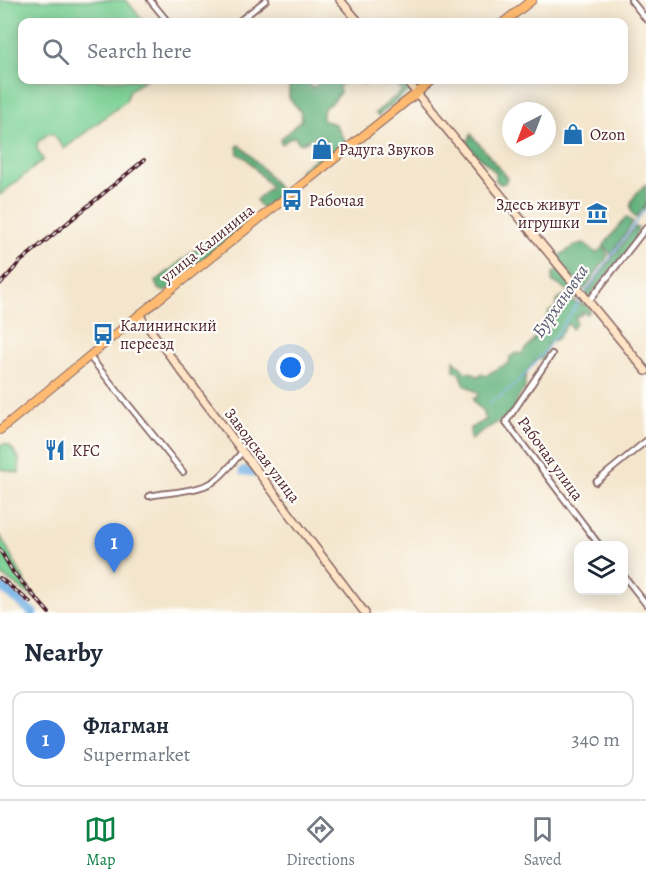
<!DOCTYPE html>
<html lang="en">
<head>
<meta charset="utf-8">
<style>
	:root { --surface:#fff; --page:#f2f2f3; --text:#1f2937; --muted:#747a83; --line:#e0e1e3; --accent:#0b8043 }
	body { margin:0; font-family:Alegreya,serif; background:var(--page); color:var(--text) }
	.controls { position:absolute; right:18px; bottom:18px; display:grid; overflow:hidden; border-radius:12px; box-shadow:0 3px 15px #0003 }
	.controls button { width:54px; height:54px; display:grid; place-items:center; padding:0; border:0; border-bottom:2px solid var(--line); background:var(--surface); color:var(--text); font:30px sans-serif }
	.compass { position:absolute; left:502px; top:102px; width:54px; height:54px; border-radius:50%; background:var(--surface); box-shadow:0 3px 15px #0003; rotate:222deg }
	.you { position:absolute; left:291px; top:368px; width:21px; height:21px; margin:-15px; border:4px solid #fff; border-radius:50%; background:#1a73e8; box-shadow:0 0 0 9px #1a73e833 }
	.badge { display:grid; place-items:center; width:39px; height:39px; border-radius:50%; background:var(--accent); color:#fff; font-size:20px; font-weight:700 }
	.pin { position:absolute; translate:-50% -50px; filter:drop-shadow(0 2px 3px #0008) }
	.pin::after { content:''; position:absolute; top:32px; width:21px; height:18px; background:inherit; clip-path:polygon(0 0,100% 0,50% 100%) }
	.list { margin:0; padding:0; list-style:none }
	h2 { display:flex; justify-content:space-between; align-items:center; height:78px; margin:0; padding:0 24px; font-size:26px }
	h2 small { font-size:20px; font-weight:400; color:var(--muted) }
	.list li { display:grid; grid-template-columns:39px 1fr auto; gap:18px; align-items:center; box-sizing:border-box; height:96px; margin:0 12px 12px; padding:0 12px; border:2px solid var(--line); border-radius:12px }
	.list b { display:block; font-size:22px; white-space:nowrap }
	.list p { margin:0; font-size:20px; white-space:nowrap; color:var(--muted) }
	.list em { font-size:20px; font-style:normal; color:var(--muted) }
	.icon { flex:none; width:33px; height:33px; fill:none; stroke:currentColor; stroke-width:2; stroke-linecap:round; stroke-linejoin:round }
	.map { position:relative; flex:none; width:646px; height:613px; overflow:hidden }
	.search { position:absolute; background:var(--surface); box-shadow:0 3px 15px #0003; left:18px; right:18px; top:18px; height:66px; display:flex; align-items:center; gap:15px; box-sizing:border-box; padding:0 21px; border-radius:12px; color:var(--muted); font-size:22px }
	.sheet { height:186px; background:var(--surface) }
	nav { display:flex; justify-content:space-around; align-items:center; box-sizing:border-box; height:84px; border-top:2px solid var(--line); background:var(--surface); font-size:16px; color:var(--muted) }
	nav a { display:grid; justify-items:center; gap:3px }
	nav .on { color:var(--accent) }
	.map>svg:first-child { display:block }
	.green { fill:#7ad094; stroke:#627860; stroke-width:1.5 }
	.forest { fill:#63b27e; stroke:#566854; stroke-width:1.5 }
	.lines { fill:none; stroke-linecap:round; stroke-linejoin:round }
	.stream { stroke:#72b1e5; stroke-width:1.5 }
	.river { stroke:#72b1e5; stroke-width:9 }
	.street-casing { stroke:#866564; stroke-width:8 }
	.secondary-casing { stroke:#866564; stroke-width:10 }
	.primary-casing { stroke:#866564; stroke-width:10 }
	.street { stroke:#fff; stroke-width:4.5 }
	.secondary { stroke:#ffe4c6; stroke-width:7 }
	.primary { stroke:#ffbb71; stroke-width:8 }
	.rail-casing { stroke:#4a1f2b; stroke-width:4 }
	.rail { stroke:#fdfcf7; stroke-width:1.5; stroke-dasharray:4.5; stroke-linecap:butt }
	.labels { text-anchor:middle; stroke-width:4.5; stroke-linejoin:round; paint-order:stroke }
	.poi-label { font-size:16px; fill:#4a1f2b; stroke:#fdfcf7; text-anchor:start }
	.street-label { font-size:16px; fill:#4a1f2b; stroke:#fdfcf7 }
	.water-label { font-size:18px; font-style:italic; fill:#5a5975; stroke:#fdfcf7 }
</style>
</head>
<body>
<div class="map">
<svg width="646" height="613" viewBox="0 0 646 613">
	<rect width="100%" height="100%" fill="#fdfcf7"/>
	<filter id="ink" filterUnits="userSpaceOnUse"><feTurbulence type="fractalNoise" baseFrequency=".0167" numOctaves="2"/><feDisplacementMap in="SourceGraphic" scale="12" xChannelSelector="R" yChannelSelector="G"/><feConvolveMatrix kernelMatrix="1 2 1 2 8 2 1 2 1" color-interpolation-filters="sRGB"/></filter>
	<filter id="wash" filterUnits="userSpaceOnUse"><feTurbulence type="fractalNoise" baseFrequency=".008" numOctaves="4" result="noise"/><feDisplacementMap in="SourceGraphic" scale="24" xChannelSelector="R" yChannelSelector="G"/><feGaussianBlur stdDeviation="1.35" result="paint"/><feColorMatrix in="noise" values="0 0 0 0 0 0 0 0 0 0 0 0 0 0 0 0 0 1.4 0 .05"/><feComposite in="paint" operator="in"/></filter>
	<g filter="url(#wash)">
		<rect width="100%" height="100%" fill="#f4e6cd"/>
		<g class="green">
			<polygon points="0,0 126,0 144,22 22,22 22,80 145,80 130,90 126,101 64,149 54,135 49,133 37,143 37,149 43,160 0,195"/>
			<polygon points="3,444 9,445 19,458 19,473 0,469 0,445"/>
			<polygon points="0,535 34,598 0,574"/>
		</g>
		<g class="forest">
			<polygon points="289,80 305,80 312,88 324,80 348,80 339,86 340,92 334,101 324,108 322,120 335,124 345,141 304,176 299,171 330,146 320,135 300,144 295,137 290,138 282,144 280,140 302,119 300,111 289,98"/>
			<polygon points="362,80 403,80 411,89 378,116 375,113 402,91 393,81 381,86 375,82 362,84"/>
			<path d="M 471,134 L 507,178 L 505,183 L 500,184 L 495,179 L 496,173 C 487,162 475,155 467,144 Z"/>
			<path d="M 239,145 C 249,152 275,182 281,193 L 262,208 L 256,200 L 271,187 L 246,158 L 238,154 L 237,147 Z"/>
			<path d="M 646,184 L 646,205 L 636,218 C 623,207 636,192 646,184 Z"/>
			<polygon points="626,217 633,222 611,255 604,245"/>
			<polygon points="243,221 247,225 165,292 158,289 155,282 209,239 232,229"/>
			<polygon points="635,227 638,228 633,244 588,298 585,295"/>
			<path d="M 584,243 L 596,253 L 604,247 L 608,256 L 584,290 L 559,262 L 558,256 C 567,252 574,244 584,243 Z"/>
			<path d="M 557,270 L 561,270 L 579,294 L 580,298 L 578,300 C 571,294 561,284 552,282 L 553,273 Z"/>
			<path d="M 565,294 L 576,303 L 587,305 L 590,311 L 587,314 L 582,312 L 581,315 L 576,316 L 576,323 L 572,329 L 568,323 L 558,338 L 548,344 L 543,359 L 537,359 C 527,369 524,375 525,389 C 517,394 517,405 510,413 C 499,425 483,427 471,440 L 470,429 L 487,419 L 484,416 L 484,411 L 475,404 L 473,399 L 478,396 L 478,393 L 465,385 L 460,373 L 454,371 L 454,360 L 466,373 L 470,372 L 479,377 L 481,374 L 486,376 C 493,370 501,367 509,363 L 510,357 L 516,353 L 521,354 C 529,346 548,322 549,312 L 555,308 L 557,301 Z"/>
		</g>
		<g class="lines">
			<g class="stream">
				<polyline points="585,293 646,208"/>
				<path d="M 489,404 C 530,379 556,335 582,297"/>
			</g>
			<g class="river">
				<polyline points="243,471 255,472"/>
				<polyline points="0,586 33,613"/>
			</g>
		</g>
	</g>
	<g filter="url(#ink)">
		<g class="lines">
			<defs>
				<g id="street">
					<polyline points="150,0 168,22"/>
					<polyline points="631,0 646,19"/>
					<polyline points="238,22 266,0"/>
					<polyline points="589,301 646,228"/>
					<polyline points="552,354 506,422 600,546"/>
					<polyline points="89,356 183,472"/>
					<polyline points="596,482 646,441"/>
					<path d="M 149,496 C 168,492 195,492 213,482 C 225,474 233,462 242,452"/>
					<polyline points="624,576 646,604"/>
				</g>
				<g id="secondary">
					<polyline points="340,0 359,22"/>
					<polyline points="406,80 646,371"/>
					<polyline points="139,315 365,613"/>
				</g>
				<g id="primary">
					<polyline points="504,22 532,0"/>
					<polyline points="0,430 139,315 433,80"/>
				</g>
			</defs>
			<use href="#street" class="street-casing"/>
			<use href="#secondary" class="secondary-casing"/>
			<use href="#primary" class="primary-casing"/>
			<use href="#street" class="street"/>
			<use href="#secondary" class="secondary"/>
			<use href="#primary" class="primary"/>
			<defs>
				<g id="rail">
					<polyline points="0,284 21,261 144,160"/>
					<polyline points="0,550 13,572 49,613"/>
					<polyline points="0,578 30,602"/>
				</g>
			</defs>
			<use href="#rail" class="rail-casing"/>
			<use href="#rail" class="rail"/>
		</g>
	</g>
	<defs>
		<symbol id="shop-bare" viewBox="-9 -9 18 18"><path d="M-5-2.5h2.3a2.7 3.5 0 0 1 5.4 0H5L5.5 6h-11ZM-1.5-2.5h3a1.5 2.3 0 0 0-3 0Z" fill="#1f6fb2" stroke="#fdfcf7" stroke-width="2.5" paint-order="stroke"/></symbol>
		<symbol id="bus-bare" viewBox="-9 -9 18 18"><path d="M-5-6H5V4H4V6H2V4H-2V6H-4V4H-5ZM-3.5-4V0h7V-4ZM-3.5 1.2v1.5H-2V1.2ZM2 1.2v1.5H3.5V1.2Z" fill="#1f6fb2" stroke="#fdfcf7" stroke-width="2.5" paint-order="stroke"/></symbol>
		<symbol id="museum-bare" viewBox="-9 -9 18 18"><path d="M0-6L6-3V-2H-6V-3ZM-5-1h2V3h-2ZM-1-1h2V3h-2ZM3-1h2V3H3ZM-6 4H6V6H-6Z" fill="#1f6fb2" stroke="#fdfcf7" stroke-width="2.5" paint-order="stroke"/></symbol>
		<symbol id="restaurant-bare" viewBox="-9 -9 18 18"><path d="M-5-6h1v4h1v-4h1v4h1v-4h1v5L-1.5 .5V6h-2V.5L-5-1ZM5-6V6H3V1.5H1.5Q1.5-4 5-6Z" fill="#1f6fb2" stroke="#fdfcf7" stroke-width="2.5" paint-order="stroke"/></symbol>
	</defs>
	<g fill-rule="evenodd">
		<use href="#shop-bare" x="558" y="119" width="30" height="30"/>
		<use href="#shop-bare" x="307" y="134" width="30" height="30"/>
		<use href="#bus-bare" x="277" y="185" width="30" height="30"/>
		<use href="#museum-bare" x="582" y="198" width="30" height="30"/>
		<use href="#bus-bare" x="88" y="319" width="30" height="30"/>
		<use href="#restaurant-bare" x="40" y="435" width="30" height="30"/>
	</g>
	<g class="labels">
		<g class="poi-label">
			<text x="590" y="140">Ozon</text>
			<text x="339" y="155">Радуга Звуков</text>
			<text x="309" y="206">Рабочая</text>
			<text x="580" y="210" text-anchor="end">Здесь живут<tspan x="580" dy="18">игрушки</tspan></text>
			<text x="120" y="331">Калининский<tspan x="120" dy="18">переезд</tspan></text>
			<text x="72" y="456">KFC</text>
		</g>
		<g class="street-label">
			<text transform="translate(207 243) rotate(-39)" y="6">улица Калинина</text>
			<text transform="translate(263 455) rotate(53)" y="6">Заводская улица</text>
			<text transform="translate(551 458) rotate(54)" y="6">Рабочая улица</text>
		</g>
		<g class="water-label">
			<text transform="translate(560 301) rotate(-55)" y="6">Бурхановка</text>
		</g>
	</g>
</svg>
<div class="controls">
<button><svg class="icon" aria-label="layers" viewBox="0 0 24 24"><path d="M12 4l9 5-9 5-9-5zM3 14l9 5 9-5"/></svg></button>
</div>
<svg class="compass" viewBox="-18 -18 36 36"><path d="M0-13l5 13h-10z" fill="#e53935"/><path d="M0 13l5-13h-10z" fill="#747a83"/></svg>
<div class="you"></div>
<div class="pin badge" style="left:114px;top:573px;background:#3f7fe0">1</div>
<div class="search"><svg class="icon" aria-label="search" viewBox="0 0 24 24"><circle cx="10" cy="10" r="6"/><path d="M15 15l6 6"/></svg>Search here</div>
</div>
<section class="sheet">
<h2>Nearby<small></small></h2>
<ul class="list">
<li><span class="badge" style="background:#3f7fe0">1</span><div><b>Флагман</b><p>Supermarket</p></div><em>340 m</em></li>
</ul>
</section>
<nav>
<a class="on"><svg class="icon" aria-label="map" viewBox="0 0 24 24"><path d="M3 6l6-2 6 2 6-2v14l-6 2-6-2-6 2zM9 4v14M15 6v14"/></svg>Map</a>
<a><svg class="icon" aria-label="directions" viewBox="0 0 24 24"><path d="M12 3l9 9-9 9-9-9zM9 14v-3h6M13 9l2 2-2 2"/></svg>Directions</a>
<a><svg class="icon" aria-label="saved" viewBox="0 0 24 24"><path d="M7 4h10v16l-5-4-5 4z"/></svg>Saved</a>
</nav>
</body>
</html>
